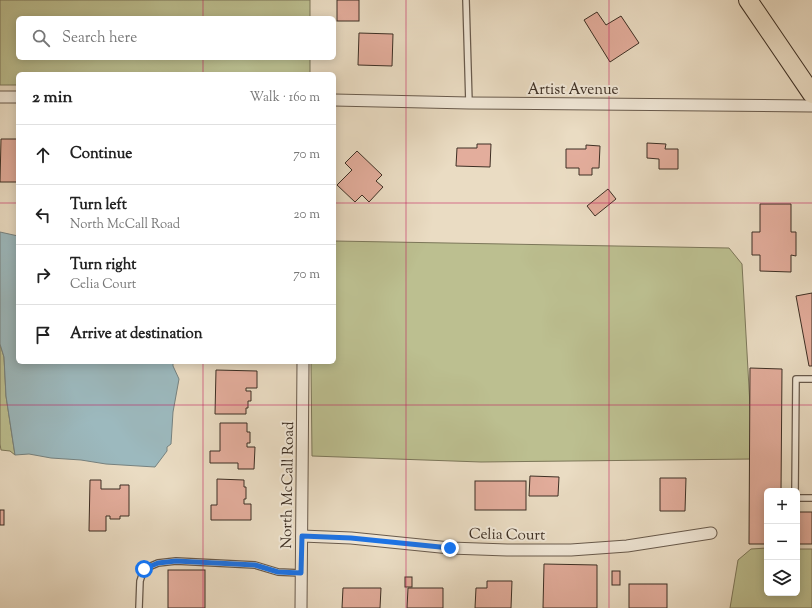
<!DOCTYPE html>
<html lang="en">
<head>
<meta charset="utf-8">
<style>
	:root { --surface:#fff; --page:#f6f6f6; --text:#222; --muted:#767676; --line:#e0e0e0 }
	body { margin:0; font-family:"Sorts Mill Goudy",serif; background:var(--page); color:var(--text) }
	.controls { position:absolute; right:12px; bottom:12px; display:grid; overflow:hidden; border-radius:6px; box-shadow:0 2px 10px #0003 }
	.controls button { width:36px; height:36px; display:grid; place-items:center; padding:0; border:0; border-bottom:1px solid var(--line); background:var(--surface); color:var(--text); font:20px sans-serif }
	.stop { position:absolute; width:12px; height:12px; margin:-9px; border:3px solid #1a73e8; border-radius:50%; background:#fff }
	.stop.end { background:#1a73e8; border-color:#fff; box-shadow:0 1px 4px #0008 }
	.list { margin:0; padding:0; list-style:none }
	h2 { display:flex; justify-content:space-between; align-items:center; height:52px; margin:0; padding:0 16px; font-size:17px }
	h2 small { font-size:13px; font-weight:400; color:var(--muted) }
	.list li { display:grid; grid-template-columns:26px 1fr auto; gap:12px; align-items:center; box-sizing:border-box; height:60px; padding:0 16px; border-top:1px solid var(--line) }
	.list b { display:block; font-size:15px; white-space:nowrap }
	.list p { margin:0; font-size:13px; white-space:nowrap; color:var(--muted) }
	.list em { font-size:13px; font-style:normal; color:var(--muted) }
	.icon { flex:none; width:22px; height:22px; fill:none; stroke:currentColor; stroke-width:2; stroke-linecap:round; stroke-linejoin:round }
	.map { position:relative; flex:none; width:812px; height:608px; overflow:hidden }
	.search { position:absolute; background:var(--surface); box-shadow:0 2px 10px #0003; left:16px; top:16px; width:320px; height:44px; display:flex; align-items:center; gap:10px; box-sizing:border-box; padding:0 14px; border-radius:6px; color:var(--muted); font-size:15px }
	.panel { position:absolute; background:var(--surface); box-shadow:0 2px 10px #0003; left:16px; top:72px; width:320px; height:292px; border-radius:6px }
	.map>svg:first-child { display:block }
	.green { fill:#bcbf90; stroke:#7c775a }
	.water { fill:#9cb9be; stroke:#768280 }
	.building { fill:#e3ad9c; stroke:#3d2f24 }
	.lines { fill:none; stroke-linecap:round; stroke-linejoin:round }
	.service-casing { stroke:#685a4c; stroke-width:8 }
	.minor-casing { stroke:#685a4c; stroke-width:13 }
	.primary-casing { stroke:#3d2f24; stroke-width:20 }
	.service { stroke:#f1e8d8; stroke-width:5.5 }
	.minor { stroke:#f1e8d8; stroke-width:11 }
	.primary { stroke:#eadcc3; stroke-width:18 }
	.route { stroke:#1a73e8; stroke-width:5 }
	.grid { fill:none; stroke:#c2185b; stroke-width:1; stroke-opacity:0.55 }
	.labels { text-anchor:middle; stroke-width:4; stroke-linejoin:round; paint-order:stroke }
	.street-label { font-size:15px; fill:#3d2f24; stroke:#f1e8d8 }
</style>
</head>
<body>
<div class="map">
<svg width="812" height="608" viewBox="0 0 812 608">
	<rect width="100%" height="100%" fill="#eadcc3"/>
	<filter id="stains"><feTurbulence type="fractalNoise" baseFrequency=".005" numOctaves="4"/><feColorMatrix values="0 0 0 0 .2 0 0 0 0 .09 0 0 0 0 .02 0 0 0 .5 -.17"/></filter>
	<radialGradient id="worn" r=".72"><stop offset=".6" stop-color="#630" stop-opacity="0"/><stop offset="1" stop-color="#630" stop-opacity=".3"/></radialGradient>
	<g class="green">
		<polygon points="0,0 310,0 310,18 18,18 18,58 310,58 310,74 18,74 18,85 0,85"/>
		<polygon points="334,241 729,248 742,264 753,459 481,462 312,456 311,362 334,362"/>
		<polygon points="0,344 4,357 6,396 15,455 10,451 1,450 0,444"/>
		<polygon points="767,548 767,593 797,593 797,549 812,549 812,608 730,608 738,560 751,549"/>
	</g>
	<polygon class="water" points="0,232 18,236 18,362 173,362 173,366 179,379 173,412 171,444 167,447 167,451 155,467 106,464 81,460 51,458 29,454 15,455 6,396 4,357 0,344"/>
	<g class="building">
		<rect x="337" y="0" width="22" height="21"/>
		<polygon points="597,12 606,25 621,16 639,43 610,62 584,20"/>
		<polygon points="359,33 393,34 392,66 358,65"/>
		<polygon points="1,139 18,139 18,182 0,182"/>
		<polygon points="647,143 666,144 665,149 678,149 678,169 659,169 659,159 647,158"/>
		<polygon points="477,144 491,144 490,167 456,166 457,148 477,148"/>
		<polygon points="586,145 600,146 599,168 592,168 592,175 579,175 579,168 566,168 566,149 586,149"/>
		<polygon points="357,151 382,175 376,181 383,187 369,202 362,195 355,202 337,185 352,170 345,163"/>
		<polygon points="608,189 616,199 595,216 587,206"/>
		<polygon points="760,204 791,204 791,232 796,232 796,256 791,255 791,272 760,271 760,255 752,255 752,232 760,232"/>
		<polygon points="812,293 812,366 809,366 796,296"/>
		<polygon points="750,368 782,369 781,491 767,491 767,544 749,544"/>
		<polygon points="216,370 257,371 257,388 246,388 246,391 251,391 251,401 248,401 248,408 246,408 246,414 215,414"/>
		<polygon points="220,423 247,423 247,432 250,432 250,443 247,443 247,447 255,447 254,469 238,469 238,463 210,463 210,451 220,451"/>
		<polygon points="530,476 559,477 558,496 529,496"/>
		<polygon points="660,478 686,478 685,511 660,511"/>
		<polygon points="217,479 244,480 244,487 246,487 246,499 244,499 244,504 251,504 251,520 211,520 211,505 217,505"/>
		<polygon points="90,480 101,480 101,489 120,489 120,485 129,485 129,516 120,516 120,519 110,519 110,516 106,516 106,531 89,531"/>
		<rect x="475" y="481" width="51" height="29"/>
		<rect x="0" y="510" width="4" height="15"/>
		<rect x="797" y="512" width="15" height="32"/>
		<polygon points="544,564 597,565 597,608 543,608"/>
		<rect x="168" y="570" width="37" height="38"/>
		<rect x="612" y="571" width="8" height="14"/>
		<rect x="405" y="577" width="7" height="10"/>
		<polygon points="487,581 512,581 511,608 475,608 476,588 487,588"/>
		<rect x="629" y="584" width="38" height="24"/>
		<polygon points="343,588 381,588 380,608 342,608"/>
		<polygon points="408,588 443,588 443,608 407,608"/>
	</g>
	<g class="lines">
		<defs>
			<g id="service">
				<polyline points="466,0 469,103"/>
				<polyline points="795,491 796,379 812,379"/>
				<polyline points="797,498 812,498"/>
				<polyline points="139,608 140,581 144,569 158,563 176,561 255,565 278,572 301,573"/>
			</g>
			<g id="minor">
				<polyline points="0,97 18,97"/>
				<polyline points="334,100 469,103 812,106"/>
				<polyline points="302,536 351,538 450,548 507,550 571,550 627,546 711,533"/>
				<polyline points="301,608 303,362"/>
			</g>
			<polyline id="primary" points="748,0 812,94"/>
		</defs>
		<use href="#service" class="service-casing"/>
		<use href="#minor" class="minor-casing"/>
		<use href="#primary" class="primary-casing"/>
		<use href="#service" class="service"/>
		<use href="#minor" class="minor"/>
		<use href="#primary" class="primary"/>
	</g>
	<g class="lines">
		<polyline class="route" points="144,569 158,563 176,561 255,565 278,572 301,573 302,536 351,538 450,548"/>
	</g>
	<path class="grid" d="M 203,0 L 203,18M 406,0 L 406,608M 609,0 L 609,608M 203,58 L 203,74M 0,203 L 18,203M 334,203 L 812,203M 203,362 L 203,608M 0,405 L 812,405"/>
	<g class="labels">
		<g class="street-label">
			<text x="573" y="94">Artist Avenue</text>
			<text transform="translate(287 485) rotate(-89)" y="5">North McCall Road</text>
			<text transform="translate(507 534) rotate(1)" y="5">Celia Court</text>
		</g>
	</g>
	<rect width="100%" height="100%" filter="url(#stains)"/>
	<rect width="100%" height="100%" fill="url(#worn)"/>
</svg>
<div class="controls">
<button>+</button>
<button>−</button>
<button><svg class="icon" aria-label="layers" viewBox="0 0 24 24"><path d="M12 4l9 5-9 5-9-5zM3 14l9 5 9-5"/></svg></button>
</div>
<div class="stop" style="left:144px;top:569px"></div>
<div class="stop end" style="left:450px;top:548px"></div>
<div class="search"><svg class="icon" aria-label="search" viewBox="0 0 24 24"><circle cx="10" cy="10" r="6"/><path d="M15 15l6 6"/></svg>Search here</div>
<section class="panel">
<h2>2 min<small>Walk · 160 m</small></h2>
<ul class="list">
<li><svg class="icon" aria-label="ahead" viewBox="0 0 24 24"><path d="M12 20V5M6 11l6-6 6 6"/></svg><div><b>Continue</b></div><em>70 m</em></li>
<li><svg class="icon" aria-label="left" viewBox="0 0 24 24"><path d="M17 20v-9H6M10 6l-5 5 5 5"/></svg><div><b>Turn left</b><p>North McCall Road</p></div><em>20 m</em></li>
<li><svg class="icon" aria-label="right" viewBox="0 0 24 24"><path d="M7 20v-9h11M14 6l5 5-5 5"/></svg><div><b>Turn right</b><p>Celia Court</p></div><em>70 m</em></li>
<li><svg class="icon" aria-label="arrive" viewBox="0 0 24 24"><path d="M6 21V4h12l-3 4 3 4H6"/></svg><div><b>Arrive at destination</b></div></li>
</ul>
</section>
</div>
</body>
</html>
